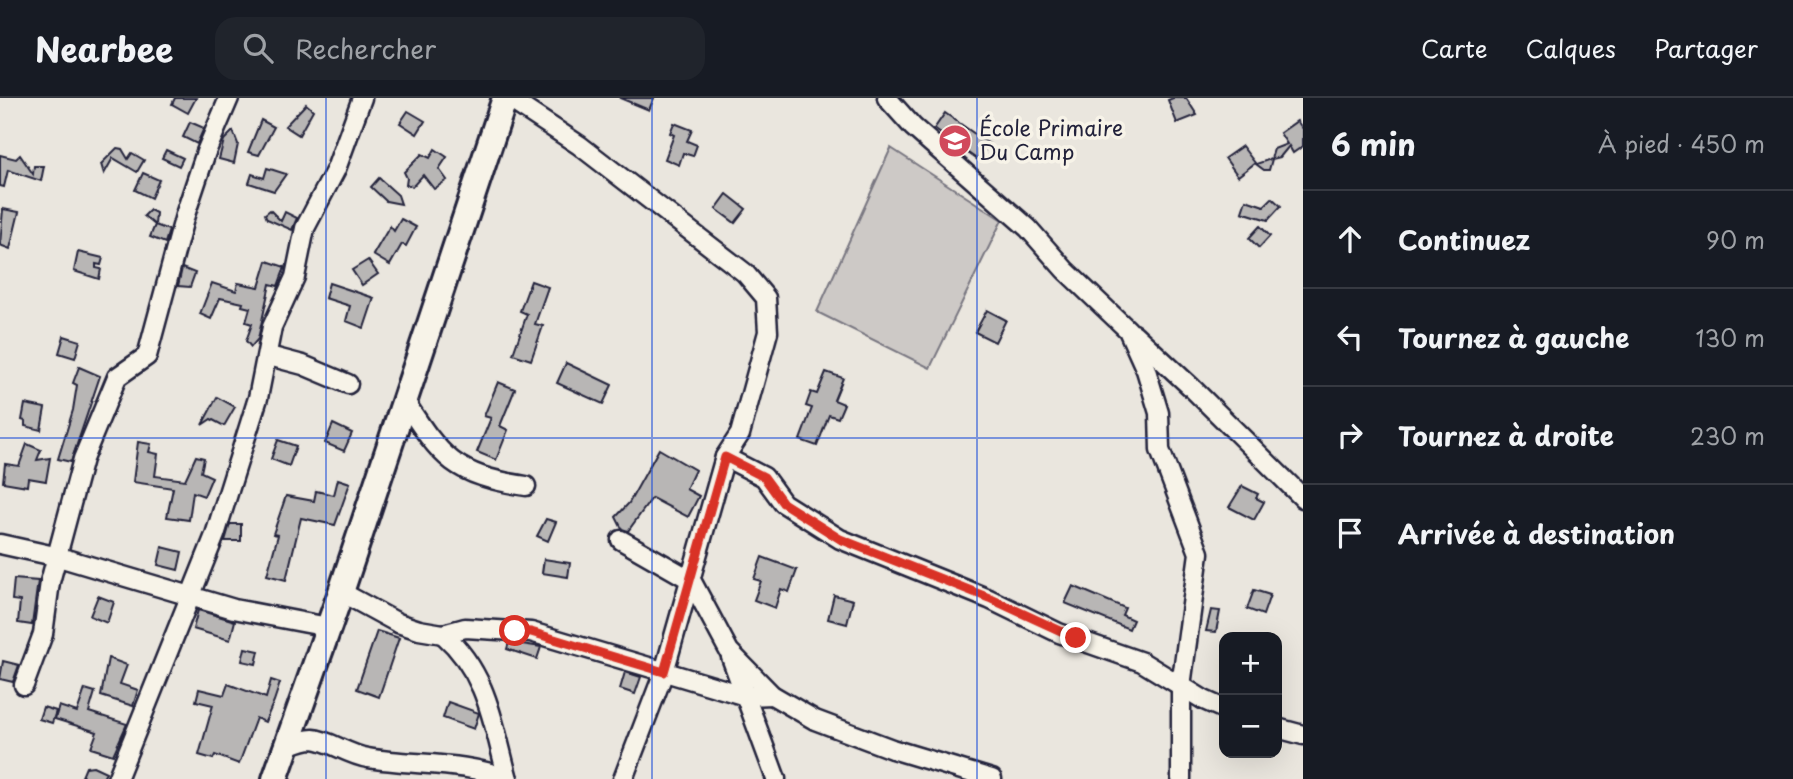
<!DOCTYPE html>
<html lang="fr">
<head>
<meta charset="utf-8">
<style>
	:root { --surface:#171b24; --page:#20242c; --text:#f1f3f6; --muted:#9ea1a6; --line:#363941 }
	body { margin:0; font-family:"Playpen Sans",sans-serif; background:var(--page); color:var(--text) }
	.controls { position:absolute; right:21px; bottom:21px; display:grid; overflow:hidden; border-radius:14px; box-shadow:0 7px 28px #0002 }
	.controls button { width:63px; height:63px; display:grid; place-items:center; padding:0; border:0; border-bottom:2px solid var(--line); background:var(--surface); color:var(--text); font:35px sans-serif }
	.stop { position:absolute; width:21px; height:21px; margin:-16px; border:5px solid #d93025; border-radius:50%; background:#fff }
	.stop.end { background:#d93025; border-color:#fff; box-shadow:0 2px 7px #0008 }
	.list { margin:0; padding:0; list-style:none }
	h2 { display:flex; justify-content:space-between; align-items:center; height:91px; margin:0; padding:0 28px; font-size:30px }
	h2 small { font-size:23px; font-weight:400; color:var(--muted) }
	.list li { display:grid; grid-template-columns:46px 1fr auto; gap:21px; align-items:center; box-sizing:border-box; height:98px; padding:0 28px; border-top:2px solid var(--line) }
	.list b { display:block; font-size:26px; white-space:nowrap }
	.list em { font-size:23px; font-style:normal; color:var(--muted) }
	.icon { flex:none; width:38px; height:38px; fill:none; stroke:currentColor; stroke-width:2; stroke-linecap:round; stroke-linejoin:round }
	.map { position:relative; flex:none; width:1303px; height:681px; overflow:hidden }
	header { display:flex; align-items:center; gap:42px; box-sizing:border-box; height:98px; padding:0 35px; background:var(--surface); border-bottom:2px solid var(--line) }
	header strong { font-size:33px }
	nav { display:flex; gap:38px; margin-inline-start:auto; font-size:24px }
	.search { width:490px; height:63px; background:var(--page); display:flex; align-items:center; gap:18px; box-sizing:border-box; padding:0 24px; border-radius:21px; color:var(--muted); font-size:26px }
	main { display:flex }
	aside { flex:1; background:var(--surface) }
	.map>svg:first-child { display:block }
	.green { fill:#cdc9c6; stroke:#787680; stroke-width:2 }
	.building { fill:#b8b6b5; stroke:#22223b; stroke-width:2 }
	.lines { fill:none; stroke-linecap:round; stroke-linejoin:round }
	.minor-casing { stroke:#22223b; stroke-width:23 }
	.highway-casing { stroke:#22223b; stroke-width:30 }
	.minor { stroke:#f7f3e8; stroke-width:18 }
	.highway { stroke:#f7f3e8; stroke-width:24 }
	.route { stroke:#d93025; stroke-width:9 }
	.grid { fill:none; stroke:#1d4ed8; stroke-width:2; stroke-opacity:0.55 }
	.labels { text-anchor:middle; stroke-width:7; stroke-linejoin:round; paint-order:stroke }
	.poi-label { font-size:21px; fill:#22223b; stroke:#f7f3e8; text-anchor:start }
</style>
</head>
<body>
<header>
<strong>Nearbee</strong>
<div class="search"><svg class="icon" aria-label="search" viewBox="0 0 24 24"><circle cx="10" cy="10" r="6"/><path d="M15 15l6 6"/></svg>Rechercher</div>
<nav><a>Carte</a><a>Calques</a><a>Partager</a></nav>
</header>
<main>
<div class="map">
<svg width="1303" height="681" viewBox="0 0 1303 681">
	<rect width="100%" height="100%" fill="#eae6de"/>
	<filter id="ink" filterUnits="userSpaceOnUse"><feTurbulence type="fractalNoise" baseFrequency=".0143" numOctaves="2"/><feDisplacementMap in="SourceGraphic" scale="14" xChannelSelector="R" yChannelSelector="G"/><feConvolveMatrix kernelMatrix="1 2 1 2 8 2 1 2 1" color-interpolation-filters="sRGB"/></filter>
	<g filter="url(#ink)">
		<polygon class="green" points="891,50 1002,122 930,270 817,214"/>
		<g class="building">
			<polygon points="175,0 196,0 188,15 172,6"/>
			<polygon points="620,0 654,0 649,12"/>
			<polygon points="1173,0 1186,0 1197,17 1177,25 1168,2"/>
			<polygon points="306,6 313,12 299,37 285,28"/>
			<polygon points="408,13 425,23 417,36 400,25"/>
			<polygon points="945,15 989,46 978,62 934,31"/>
			<polygon points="261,22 274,29 259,57 248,54"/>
			<polygon points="1297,23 1303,31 1303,48 1293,55 1289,48 1280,59 1272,61 1269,72 1264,72 1256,66 1271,61 1274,51 1287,46 1280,35"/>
			<polygon points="190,24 204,30 197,46 183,39"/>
			<polygon points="674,25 692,32 687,43 697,47 693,58 683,55 679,67 665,61 674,37 670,35"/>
			<polygon points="233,33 238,46 234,65 219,61 224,42"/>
			<polygon points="1242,48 1255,65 1238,78 1225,60"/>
			<polygon points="117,50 122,51 128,61 132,55 144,62 137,74 113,60 104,76 101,66"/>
			<polygon points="435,51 447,59 439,71 447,82 434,91 423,77 413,88 406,87 407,80 404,74 422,56 430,60"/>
			<polygon points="166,52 183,60 179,68 162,60"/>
			<polygon points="0,57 16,61 20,57 33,76 34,68 44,68 41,83 8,72 4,89 0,88"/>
			<polygon points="267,70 286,76 274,93 249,85 252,76 264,80"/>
			<polygon points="143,75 159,82 151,100 135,92"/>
			<polygon points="379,80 398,97 401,106 386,103 371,89"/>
			<polygon points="727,96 746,111 735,125 716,111"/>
			<polygon points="1272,100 1281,108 1268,122 1242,114 1246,102 1264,108"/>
			<polygon points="3,111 19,114 10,151 0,147"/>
			<polygon points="150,112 156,115 155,127 169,132 165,145 150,139 155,127 144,118"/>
			<polygon points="270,112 281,123 285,114 297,120 292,132 267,121 265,116"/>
			<polygon points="401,121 416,129 406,148 402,146 390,167 373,157 390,128 394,133"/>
			<polygon points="1260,128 1270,138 1259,150 1249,140"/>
			<polygon points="78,154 103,160 101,167 96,166 96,170 101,171 99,181 74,173"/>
			<polygon points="368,162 378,176 362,187 352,172"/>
			<polygon points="267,163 285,169 278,188 270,186 258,241 251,249 246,243 252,226 246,224 250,210 242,208 243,205 220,200 211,221 200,216 212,185 236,193 238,185 259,189"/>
			<polygon points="182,170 195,175 190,189 178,188"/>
			<polygon points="531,183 548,189 535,226 543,228 531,262 513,256 527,216 520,213"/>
			<polygon points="329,185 374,200 364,230 346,223 350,208 325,200"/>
			<polygon points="987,212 1006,222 995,244 975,234"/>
			<polygon points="64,238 80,243 75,260 59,255"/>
			<polygon points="566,265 612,287 603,306 557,285"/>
			<polygon points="79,269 100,278 71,364 58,361 73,312 77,287 73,285"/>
			<polygon points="826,274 843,280 834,302 844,306 838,320 829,317 817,348 800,342 812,310 806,308 811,294 817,296"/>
			<polygon points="498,284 515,291 500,328 508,332 496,362 477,354 491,320 484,318"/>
			<polygon points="217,299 235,309 224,328 211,321 202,327"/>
			<polygon points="25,306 45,310 41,332 25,328 25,323 22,322"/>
			<polygon points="333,326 352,335 344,353 325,345"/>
			<polygon points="278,342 296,348 289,368 271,361"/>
			<polygon points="138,344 151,346 149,354 158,356 155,378 185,382 196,358 204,360 201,374 212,379 204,398 193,394 189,422 167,419 173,390 133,384"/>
			<polygon points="27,346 41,352 37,362 50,360 46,383 28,380 27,388 3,384 5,366 19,368"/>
			<polygon points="659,351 695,372 686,391 699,398 688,419 652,400 628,433 622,431 616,419 629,405"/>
			<polygon points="338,381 350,385 335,427 301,420 286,482 267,477 278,437 273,436 286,398 314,403 316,393 334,397"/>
			<polygon points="1242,388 1258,396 1256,400 1264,404 1254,422 1229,409"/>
			<polygon points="546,421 556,424 548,443 537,438"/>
			<polygon points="230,426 241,426 241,443 225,443"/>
			<polygon points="162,449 182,454 178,472 158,467"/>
			<polygon points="762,459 797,472 789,494 781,491 775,510 754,502 761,483 754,481"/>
			<polygon points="544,461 570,465 568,479 542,475"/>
			<polygon points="14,481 38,483 32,527 18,525 20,503 12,502"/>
			<polygon points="1073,488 1125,510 1122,517 1133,522 1129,531 1065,505"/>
			<polygon points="1254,492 1270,497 1263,517 1247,511"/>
			<polygon points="834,497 853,502 847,526 828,521"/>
			<polygon points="98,498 114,504 107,525 90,518"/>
			<polygon points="198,512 235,523 230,542 193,531"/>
			<polygon points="1211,512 1220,513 1216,534 1206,533"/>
			<polygon points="377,533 399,540 379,599 357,591"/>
			<polygon points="509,544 541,549 537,561 507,551"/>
			<polygon points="245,550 259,553 256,566 242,563"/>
			<polygon points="108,560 127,567 120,586 138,592 133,608 101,598"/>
			<polygon points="3,563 19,567 13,584 0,581"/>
			<polygon points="625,574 641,579 635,596 620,591"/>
			<polygon points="271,582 280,585 274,603 265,624 256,620 239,666 215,657 213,661 199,657 213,607 196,603 199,591 224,597 228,586 266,600"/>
			<polygon points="85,591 95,594 89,614 127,626 113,657 91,650 97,634 55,621 59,608 77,614"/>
			<polygon points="448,604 479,615 474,631 443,620"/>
			<polygon points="43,609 56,613 52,625 39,621"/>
			<polygon points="93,668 106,674 103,681 81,681 86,669"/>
		</g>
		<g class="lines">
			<defs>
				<g id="minor">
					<polyline points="508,0 579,47 745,175 766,200 768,234 740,336 725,359 664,574 623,681"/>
					<polyline points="887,0 913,29 1028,130 1065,172 1128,232 1146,272 1159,315 1160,352 1199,455 1181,588 1181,681"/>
					<polyline points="1134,236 1190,288 1303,400"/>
					<polyline points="269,258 303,267 348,286"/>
					<path d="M 404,302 C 442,361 454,377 526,388"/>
					<polyline points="725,359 764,379 783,405 840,441 989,501 1059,535 1142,564 1204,602 1224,611"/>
					<polyline points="621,442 691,482 729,553 772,597 815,622 892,651 992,681"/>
					<polyline points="0,446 59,459 234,511 328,529"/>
					<polyline points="341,494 398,525 419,532 443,536 465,530 531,534 746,598 772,597"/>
					<path d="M 443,536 C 488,576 493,626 508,681"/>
					<polyline points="731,559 776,681"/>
					<polyline points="24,587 43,536 50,484 83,361 117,279 147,258 185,117 206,54 229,0"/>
					<polyline points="1277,630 1303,637"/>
					<path d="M 287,648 C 295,645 304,641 313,641 C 329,642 348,657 368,660 C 414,668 464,663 508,681"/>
					<polyline points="117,681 215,437 258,300 272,229 295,179 305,130 336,71 362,0"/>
				</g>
				<polyline id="highway" points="275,681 341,494 505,0"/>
			</defs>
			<use href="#minor" class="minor-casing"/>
			<use href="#highway" class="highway-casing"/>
			<use href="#minor" class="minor"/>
			<use href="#highway" class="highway"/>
		</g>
	</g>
	<g class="lines" filter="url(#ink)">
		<polyline class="route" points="515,533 531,534 664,574 725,359 764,379 783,405 840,441 989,500 1076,540"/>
	</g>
	<path class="grid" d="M 326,0 L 326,681M 652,0 L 652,681M 977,0 L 977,681M 0,340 L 1303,340"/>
	<defs>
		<symbol id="school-disc" viewBox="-11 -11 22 22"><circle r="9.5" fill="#d1495b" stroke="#f7f3e8"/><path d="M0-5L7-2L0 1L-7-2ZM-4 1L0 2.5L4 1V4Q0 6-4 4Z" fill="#fff"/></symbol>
	</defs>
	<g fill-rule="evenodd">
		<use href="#school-disc" x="936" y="24" width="38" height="38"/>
	</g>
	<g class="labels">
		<g class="poi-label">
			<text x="979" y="38">École Primaire<tspan x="979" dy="24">Du Camp</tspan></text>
		</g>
	</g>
</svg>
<div class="controls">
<button>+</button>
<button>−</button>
</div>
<div class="stop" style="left:515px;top:533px"></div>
<div class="stop end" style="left:1076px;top:540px"></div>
</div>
<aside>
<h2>6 min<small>À pied · 450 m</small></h2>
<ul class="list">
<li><svg class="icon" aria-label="ahead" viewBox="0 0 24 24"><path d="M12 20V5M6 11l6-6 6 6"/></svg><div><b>Continuez</b></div><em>90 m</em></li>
<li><svg class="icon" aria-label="left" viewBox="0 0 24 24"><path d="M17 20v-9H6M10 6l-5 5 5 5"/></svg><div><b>Tournez à gauche</b></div><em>130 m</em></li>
<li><svg class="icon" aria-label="right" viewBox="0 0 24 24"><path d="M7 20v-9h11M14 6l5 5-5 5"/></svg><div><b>Tournez à droite</b></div><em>230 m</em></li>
<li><svg class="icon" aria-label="arrive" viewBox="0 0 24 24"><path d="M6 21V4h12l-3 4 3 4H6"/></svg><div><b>Arrivée à destination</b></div></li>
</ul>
</aside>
</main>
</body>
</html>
